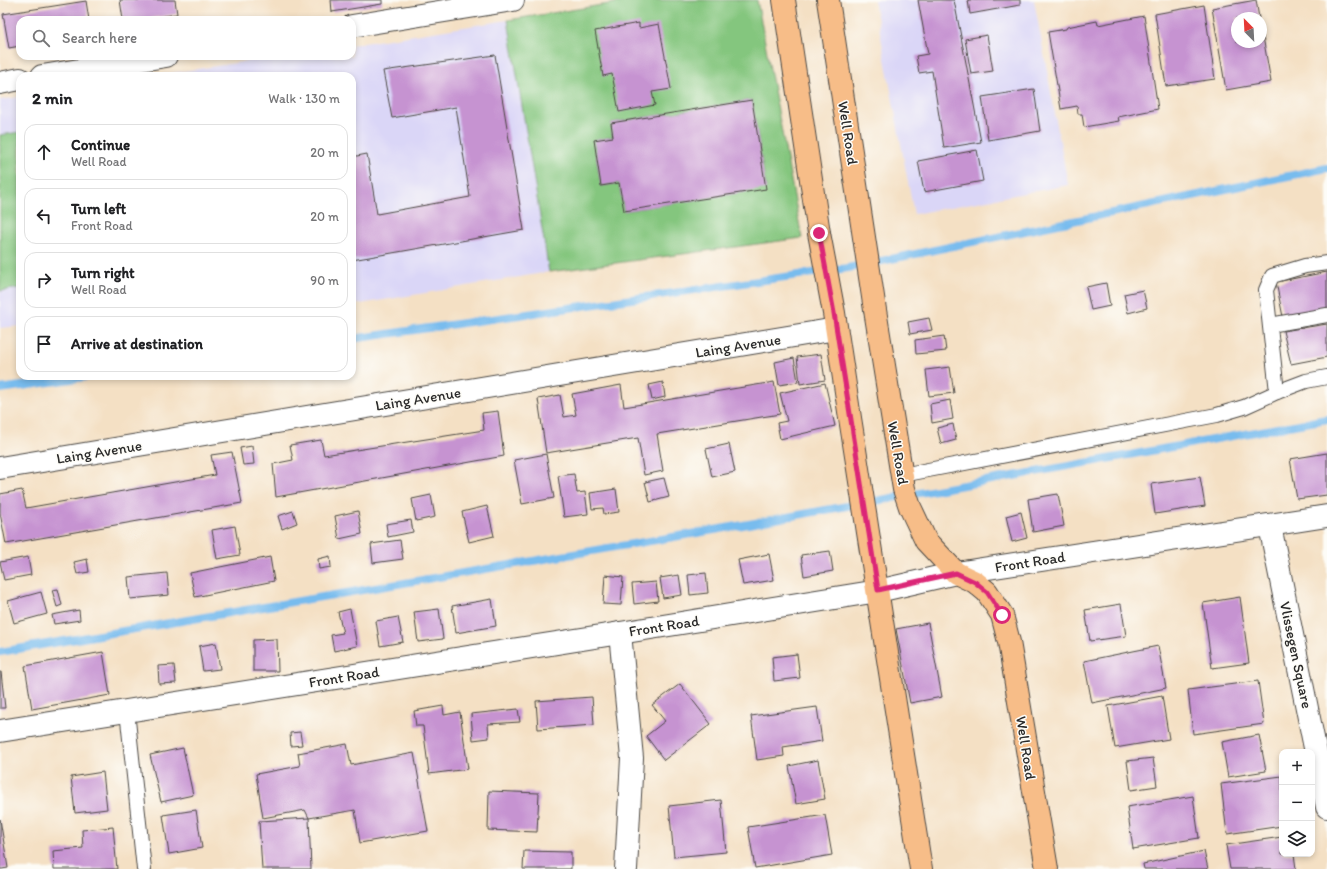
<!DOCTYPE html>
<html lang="en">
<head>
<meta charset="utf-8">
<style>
	:root { --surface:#fff; --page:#f2f2f2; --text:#202124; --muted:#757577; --line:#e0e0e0 }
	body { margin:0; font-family:Itim,sans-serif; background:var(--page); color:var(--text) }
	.controls { position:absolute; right:12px; bottom:12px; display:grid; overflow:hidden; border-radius:8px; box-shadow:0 2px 6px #0003 }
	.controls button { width:36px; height:36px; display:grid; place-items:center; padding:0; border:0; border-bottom:1px solid var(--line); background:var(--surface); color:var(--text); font:20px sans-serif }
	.compass { position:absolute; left:1231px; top:12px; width:36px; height:36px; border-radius:50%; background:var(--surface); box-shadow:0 2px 6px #0003; rotate:336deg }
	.stop { position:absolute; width:12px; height:12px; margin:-9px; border:3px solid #db2777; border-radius:50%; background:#fff }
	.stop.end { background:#db2777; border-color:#fff; box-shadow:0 1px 4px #0008 }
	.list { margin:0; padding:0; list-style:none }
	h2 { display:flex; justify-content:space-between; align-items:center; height:52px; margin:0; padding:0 16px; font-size:17px }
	h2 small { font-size:13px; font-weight:400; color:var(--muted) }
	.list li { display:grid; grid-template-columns:26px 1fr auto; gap:12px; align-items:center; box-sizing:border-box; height:56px; margin:0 8px 8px; padding:0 8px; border:1px solid var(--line); border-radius:12px }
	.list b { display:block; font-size:15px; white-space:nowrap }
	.list p { margin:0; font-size:13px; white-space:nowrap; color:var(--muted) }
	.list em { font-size:13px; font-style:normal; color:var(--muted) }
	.icon { flex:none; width:22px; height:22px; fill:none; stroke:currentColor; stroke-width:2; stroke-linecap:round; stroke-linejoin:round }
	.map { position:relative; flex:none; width:1327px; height:869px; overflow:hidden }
	.search { position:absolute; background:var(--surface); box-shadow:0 2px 6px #0003; left:16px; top:16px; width:340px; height:44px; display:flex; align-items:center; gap:10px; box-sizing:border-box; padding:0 14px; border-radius:12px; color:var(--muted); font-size:15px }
	.panel { position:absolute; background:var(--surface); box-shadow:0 2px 6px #0003; left:16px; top:72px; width:340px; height:308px; border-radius:12px }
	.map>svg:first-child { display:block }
	.built { fill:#dad6f7 }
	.green { fill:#84c67e; stroke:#587854; fill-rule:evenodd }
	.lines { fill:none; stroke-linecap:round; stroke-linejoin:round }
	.stream { stroke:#78bcee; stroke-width:8 }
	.building { fill:#c693d1 }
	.service-casing { stroke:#494642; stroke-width:16 }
	.minor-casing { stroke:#494642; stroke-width:24 }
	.tertiary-casing { stroke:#494642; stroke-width:24 }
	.primary-casing { stroke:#494642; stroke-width:24 }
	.service { stroke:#fff; stroke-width:14 }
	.minor { stroke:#fff; stroke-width:22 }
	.tertiary { stroke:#fff; stroke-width:22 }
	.primary { stroke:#f7bd88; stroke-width:22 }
	.route { stroke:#db2777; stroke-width:5 }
	.labels { text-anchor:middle; stroke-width:3; stroke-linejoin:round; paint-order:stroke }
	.street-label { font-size:15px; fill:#2b2b2b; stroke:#fdfcf7 }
</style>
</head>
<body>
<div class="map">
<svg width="1327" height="869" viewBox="0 0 1327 869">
	<rect width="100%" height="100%" fill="#fdfcf7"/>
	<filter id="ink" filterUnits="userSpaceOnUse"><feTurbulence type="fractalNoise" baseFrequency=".025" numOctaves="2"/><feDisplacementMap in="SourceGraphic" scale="8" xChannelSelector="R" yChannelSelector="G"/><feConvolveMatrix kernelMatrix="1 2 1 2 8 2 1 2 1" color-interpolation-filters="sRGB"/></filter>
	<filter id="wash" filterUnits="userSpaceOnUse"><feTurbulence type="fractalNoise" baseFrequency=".012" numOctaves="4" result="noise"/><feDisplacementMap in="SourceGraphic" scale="16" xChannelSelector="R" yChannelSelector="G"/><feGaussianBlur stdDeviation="0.9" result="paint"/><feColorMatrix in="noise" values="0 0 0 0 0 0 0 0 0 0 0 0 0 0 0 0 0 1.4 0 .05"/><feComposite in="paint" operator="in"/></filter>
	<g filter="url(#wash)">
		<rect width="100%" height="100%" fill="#f4e0c4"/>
		<g class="built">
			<polygon points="874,0 1034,0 1068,185 914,214"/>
			<polygon points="508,20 549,272 360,304 352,304 352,76 153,76 280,56 352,56 352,45"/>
			<polygon points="20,97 20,326 0,328 0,100"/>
		</g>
		<g class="green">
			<path d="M 633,0 L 757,0 L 802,238 L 549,272 L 508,20 ZM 752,100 L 766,188 L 624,211 L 619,183 L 601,186 L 594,140 L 613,137 L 611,123 Z"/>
			<polygon points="20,132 20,288 0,291 0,135"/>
		</g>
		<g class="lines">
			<g class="stream">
				<polyline points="352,339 848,268 1327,168"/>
				<polyline points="0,389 92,376"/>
				<polyline points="0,652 732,527 1327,419"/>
			</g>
		</g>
		<g id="blocks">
			<g class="building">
				<polygon points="120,0 175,0 177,14 140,20 123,20"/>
				<polygon points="331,0 382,0 382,4 332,12"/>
				<polygon points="918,0 954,0 981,142 944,148 932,71 919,73 916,56 928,54"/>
				<polygon points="968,0 1020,0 1020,5 970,14"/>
				<polygon points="1256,0 1259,18 1237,18 1237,42 1261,42 1262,31 1271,82 1226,90 1212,8"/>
				<polygon points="86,1 89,20 20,20 20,46 9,48 3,14"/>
				<polygon points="1204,5 1215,79 1166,86 1155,14"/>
				<polygon points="1144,16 1158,109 1118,117 1119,121 1084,127 1082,114 1078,114 1077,106 1061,109 1048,32 1066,29 1067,27 1097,21 1098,25"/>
				<polygon points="639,23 639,28 659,24 671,89 652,92 655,105 619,112 612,74 603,76 595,31"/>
				<polygon points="987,35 993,71 971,74 965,39"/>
				<polygon points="495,55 524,230 352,260 352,157 367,154 377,214 470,197 456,107 392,118 383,71"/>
				<polygon points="1034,89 1040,131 988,140 982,97"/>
				<polygon points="752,100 766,189 624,211 619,183 601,186 594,140 613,137 611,123"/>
				<polygon points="977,150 983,181 924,192 918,161"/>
				<polygon points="1327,272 1327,308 1283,317 1276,282"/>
				<polygon points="1106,283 1110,306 1091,310 1086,287"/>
				<polygon points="1143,290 1147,308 1128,313 1124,294"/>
				<polygon points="929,318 932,330 910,334 908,322"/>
				<polygon points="1327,324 1327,357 1291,364 1283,331"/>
				<polygon points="944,336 946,351 916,354 915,340"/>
				<polygon points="821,354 825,380 800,384 797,357"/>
				<polygon points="794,358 798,382 779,385 775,362"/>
				<polygon points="950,367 954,393 929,396 926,370"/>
				<polygon points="663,382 665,397 652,400 649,385"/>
				<polygon points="774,382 780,414 657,434 663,471 644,475 638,438 546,453 538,399 560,395 564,417 576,415 572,394 621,385 624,407"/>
				<polygon points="825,383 835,426 780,439 777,423 787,421 780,393"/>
				<polygon points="950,400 953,419 932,423 930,404"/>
				<polygon points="498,411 504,456 276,497 273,464 293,460 290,445 321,440 324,455 484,430 482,413"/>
				<polygon points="953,424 956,440 941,444 937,428"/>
				<polygon points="729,444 735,472 712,477 706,449"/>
				<polygon points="252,446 254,464 243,465 240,448"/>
				<polygon points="232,452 242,503 6,544 0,513 0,494 22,490 26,508 215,475 211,455"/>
				<polygon points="1327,453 1327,495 1297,499 1290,459"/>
				<polygon points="546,454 554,498 522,504 514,460"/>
				<polygon points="574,474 577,493 585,492 588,514 564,517 558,476"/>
				<polygon points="1200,477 1205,506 1155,514 1151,484"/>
				<polygon points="664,478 669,497 650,502 645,482"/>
				<polygon points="616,489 619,512 604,514 603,508 592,509 590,493"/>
				<polygon points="1058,494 1064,526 1033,532 1028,499"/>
				<polygon points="431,495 435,517 416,521 412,499"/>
				<polygon points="487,506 494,536 469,542 462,512"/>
				<polygon points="293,511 297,523 282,529 278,516"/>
				<polygon points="358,511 362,534 339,539 335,516"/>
				<polygon points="1021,512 1027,538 1012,542 1006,516"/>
				<polygon points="411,520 413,532 388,537 386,524"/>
				<polygon points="235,526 240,555 217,559 212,530"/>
				<polygon points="400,540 403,559 373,563 371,544"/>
				<polygon points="830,551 833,571 804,576 801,555"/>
				<polygon points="769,554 774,580 743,585 738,560"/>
				<polygon points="330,556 331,567 319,569 318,559"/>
				<polygon points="28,557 31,575 4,580 0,562"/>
				<polygon points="270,557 274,581 195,597 190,573"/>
				<polygon points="87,559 89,572 77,574 74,562"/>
				<polygon points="167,573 169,595 130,599 128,577"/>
				<polygon points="706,573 708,593 690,595 688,575"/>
				<polygon points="605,575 623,577 621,605 603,604"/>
				<polygon points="679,575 682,595 663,598 660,578"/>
				<polygon points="656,582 658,601 634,604 632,584"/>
				<polygon points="58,589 62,605 57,607 52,590"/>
				<polygon points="41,592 47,614 14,623 8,601"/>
				<polygon points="1240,597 1249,663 1212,668 1203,603"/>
				<polygon points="492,599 496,626 456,633 452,606"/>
				<polygon points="1121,604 1126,636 1090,641 1085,610"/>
				<polygon points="350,609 357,646 334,651 331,635 343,633 338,612"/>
				<polygon points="439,609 443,639 418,642 414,612"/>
				<polygon points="79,610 80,620 54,624 52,615"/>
				<polygon points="398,617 403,642 380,646 376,621"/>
				<polygon points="928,623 942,697 910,703 896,629"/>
				<polygon points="277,639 278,671 253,671 253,640"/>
				<polygon points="216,643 220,669 203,671 199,646"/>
				<polygon points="1158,646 1166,688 1092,703 1084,661"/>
				<polygon points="103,652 110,695 32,709 25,666"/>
				<polygon points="797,654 800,678 774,681 772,657"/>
				<polygon points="174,665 176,683 159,684 158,666"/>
				<polygon points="0,672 1,672 5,708 0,708"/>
				<polygon points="1258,681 1264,724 1193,734 1188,690"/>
				<polygon points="680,684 711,724 664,760 646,736 665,721 652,705"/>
				<polygon points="1162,696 1169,739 1115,748 1108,706"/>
				<polygon points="592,697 594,725 538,729 536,701"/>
				<polygon points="443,706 444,715 460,712 468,769 429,774 423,726 416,726 414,711"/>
				<polygon points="817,707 822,741 783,747 784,756 757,760 751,716"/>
				<polygon points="518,709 520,722 488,724 489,738 473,740 471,714"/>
				<polygon points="300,732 302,745 291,746 290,733"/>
				<polygon points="1259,735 1266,771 1228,777 1222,742"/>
				<polygon points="347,744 351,765 414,753 428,831 360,843 355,810 309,818 305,810 263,818 256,774 300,766 298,753"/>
				<polygon points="183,748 193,795 161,802 150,755"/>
				<polygon points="1153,758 1157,786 1131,790 1127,761"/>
				<polygon points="818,760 825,799 796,804 789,766"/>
				<polygon points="103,772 107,809 75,813 71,777"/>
				<polygon points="1282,776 1282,826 1227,834 1221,784"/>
				<polygon points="489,791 539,793 537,832 488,830"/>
				<polygon points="1193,796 1199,838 1133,849 1127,807"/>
				<polygon points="721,800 726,852 674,857 669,806"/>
				<polygon points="196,810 202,848 169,854 163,815"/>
				<polygon points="825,815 832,855 755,868 748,827"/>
				<polygon points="309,818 311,869 262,869 259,821"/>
				<polygon points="0,819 8,868 2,869 0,869"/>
				<polygon points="113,827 117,869 54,869 53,851 83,848 82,830"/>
				<polygon points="1282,837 1282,854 1294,854 1296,869 1230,869 1226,845"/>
				<polygon points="524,851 571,852 571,869 523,869"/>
				<polygon points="1204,851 1208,869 1144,869 1143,864"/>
			</g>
		</g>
	</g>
	<g filter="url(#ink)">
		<use href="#blocks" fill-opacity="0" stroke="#494642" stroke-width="1"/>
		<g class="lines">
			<defs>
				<g id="service">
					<polyline points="1270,325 1327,315"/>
					<polyline points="1277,392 1266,290 1272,276 1305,266 1327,263"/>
					<polyline points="902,475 1217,415 1244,407 1277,392 1306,381 1327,377"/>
					<polyline points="127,711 144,869"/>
				</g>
				<g id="minor">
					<polyline points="352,26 513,0"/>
					<polyline points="42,76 166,56"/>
					<polyline points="0,83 20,79"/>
					<polyline points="0,468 836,329"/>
					<polyline points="1270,526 1327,807"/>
					<polyline points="620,633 632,758 626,869"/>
				</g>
				<polyline id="tertiary" points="0,731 620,633 878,591 956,573 1327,516"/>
				<g id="primary">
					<polyline points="784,0 819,233 834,313 850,418 921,869"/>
					<polyline points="828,0 875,310 904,489 910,507 926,541 956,573 975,582 987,592 1002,615 1009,642 1047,869"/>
				</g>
			</defs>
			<use href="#service" class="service-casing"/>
			<use href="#minor" class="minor-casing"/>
			<use href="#tertiary" class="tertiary-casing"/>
			<use href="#primary" class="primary-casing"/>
			<use href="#service" class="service"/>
			<use href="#minor" class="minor"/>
			<use href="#tertiary" class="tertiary"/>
			<use href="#primary" class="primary"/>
		</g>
	</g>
	<g class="lines" filter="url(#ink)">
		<polyline class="route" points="819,233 834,313 878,590 956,573 975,582 987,592 1002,615"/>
	</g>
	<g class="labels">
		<g class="street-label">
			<text transform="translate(848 133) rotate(81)" y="5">Well Road</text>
			<text transform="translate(738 346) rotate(-9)" y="5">Laing Avenue</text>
			<text transform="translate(418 399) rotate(-9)" y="5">Laing Avenue</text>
			<text transform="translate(99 452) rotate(-9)" y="5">Laing Avenue</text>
			<text transform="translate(898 453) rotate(80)" y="5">Well Road</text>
			<text transform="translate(1030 562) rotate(-9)" y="5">Front Road</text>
			<text transform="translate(664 626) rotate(-9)" y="5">Front Road</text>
			<text transform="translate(1296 655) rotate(78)" y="5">Vlissegen Square</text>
			<text transform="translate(344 677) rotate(-9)" y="5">Front Road</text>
			<text transform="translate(1026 748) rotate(81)" y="5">Well Road</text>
		</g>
	</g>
</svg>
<div class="controls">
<button>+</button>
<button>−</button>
<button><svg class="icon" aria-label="layers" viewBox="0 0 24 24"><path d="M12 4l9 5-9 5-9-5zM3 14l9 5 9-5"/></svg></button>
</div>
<svg class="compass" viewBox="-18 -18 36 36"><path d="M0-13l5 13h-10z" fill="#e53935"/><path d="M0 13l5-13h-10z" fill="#757577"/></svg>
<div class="stop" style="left:1002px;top:615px"></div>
<div class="stop end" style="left:819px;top:233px"></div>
<div class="search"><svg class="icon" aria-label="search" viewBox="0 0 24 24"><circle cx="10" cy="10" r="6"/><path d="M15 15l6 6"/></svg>Search here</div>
<section class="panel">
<h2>2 min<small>Walk · 130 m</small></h2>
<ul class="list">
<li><svg class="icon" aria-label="ahead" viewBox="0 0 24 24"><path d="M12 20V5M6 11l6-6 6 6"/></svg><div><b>Continue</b><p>Well Road</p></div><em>20 m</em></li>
<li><svg class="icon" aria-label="left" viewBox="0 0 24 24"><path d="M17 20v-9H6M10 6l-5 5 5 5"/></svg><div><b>Turn left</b><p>Front Road</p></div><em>20 m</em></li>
<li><svg class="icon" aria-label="right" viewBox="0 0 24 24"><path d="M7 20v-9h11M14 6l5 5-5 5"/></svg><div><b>Turn right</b><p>Well Road</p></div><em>90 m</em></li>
<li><svg class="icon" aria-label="arrive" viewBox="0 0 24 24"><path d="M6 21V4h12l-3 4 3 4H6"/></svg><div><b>Arrive at destination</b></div></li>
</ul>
</section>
</div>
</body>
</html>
